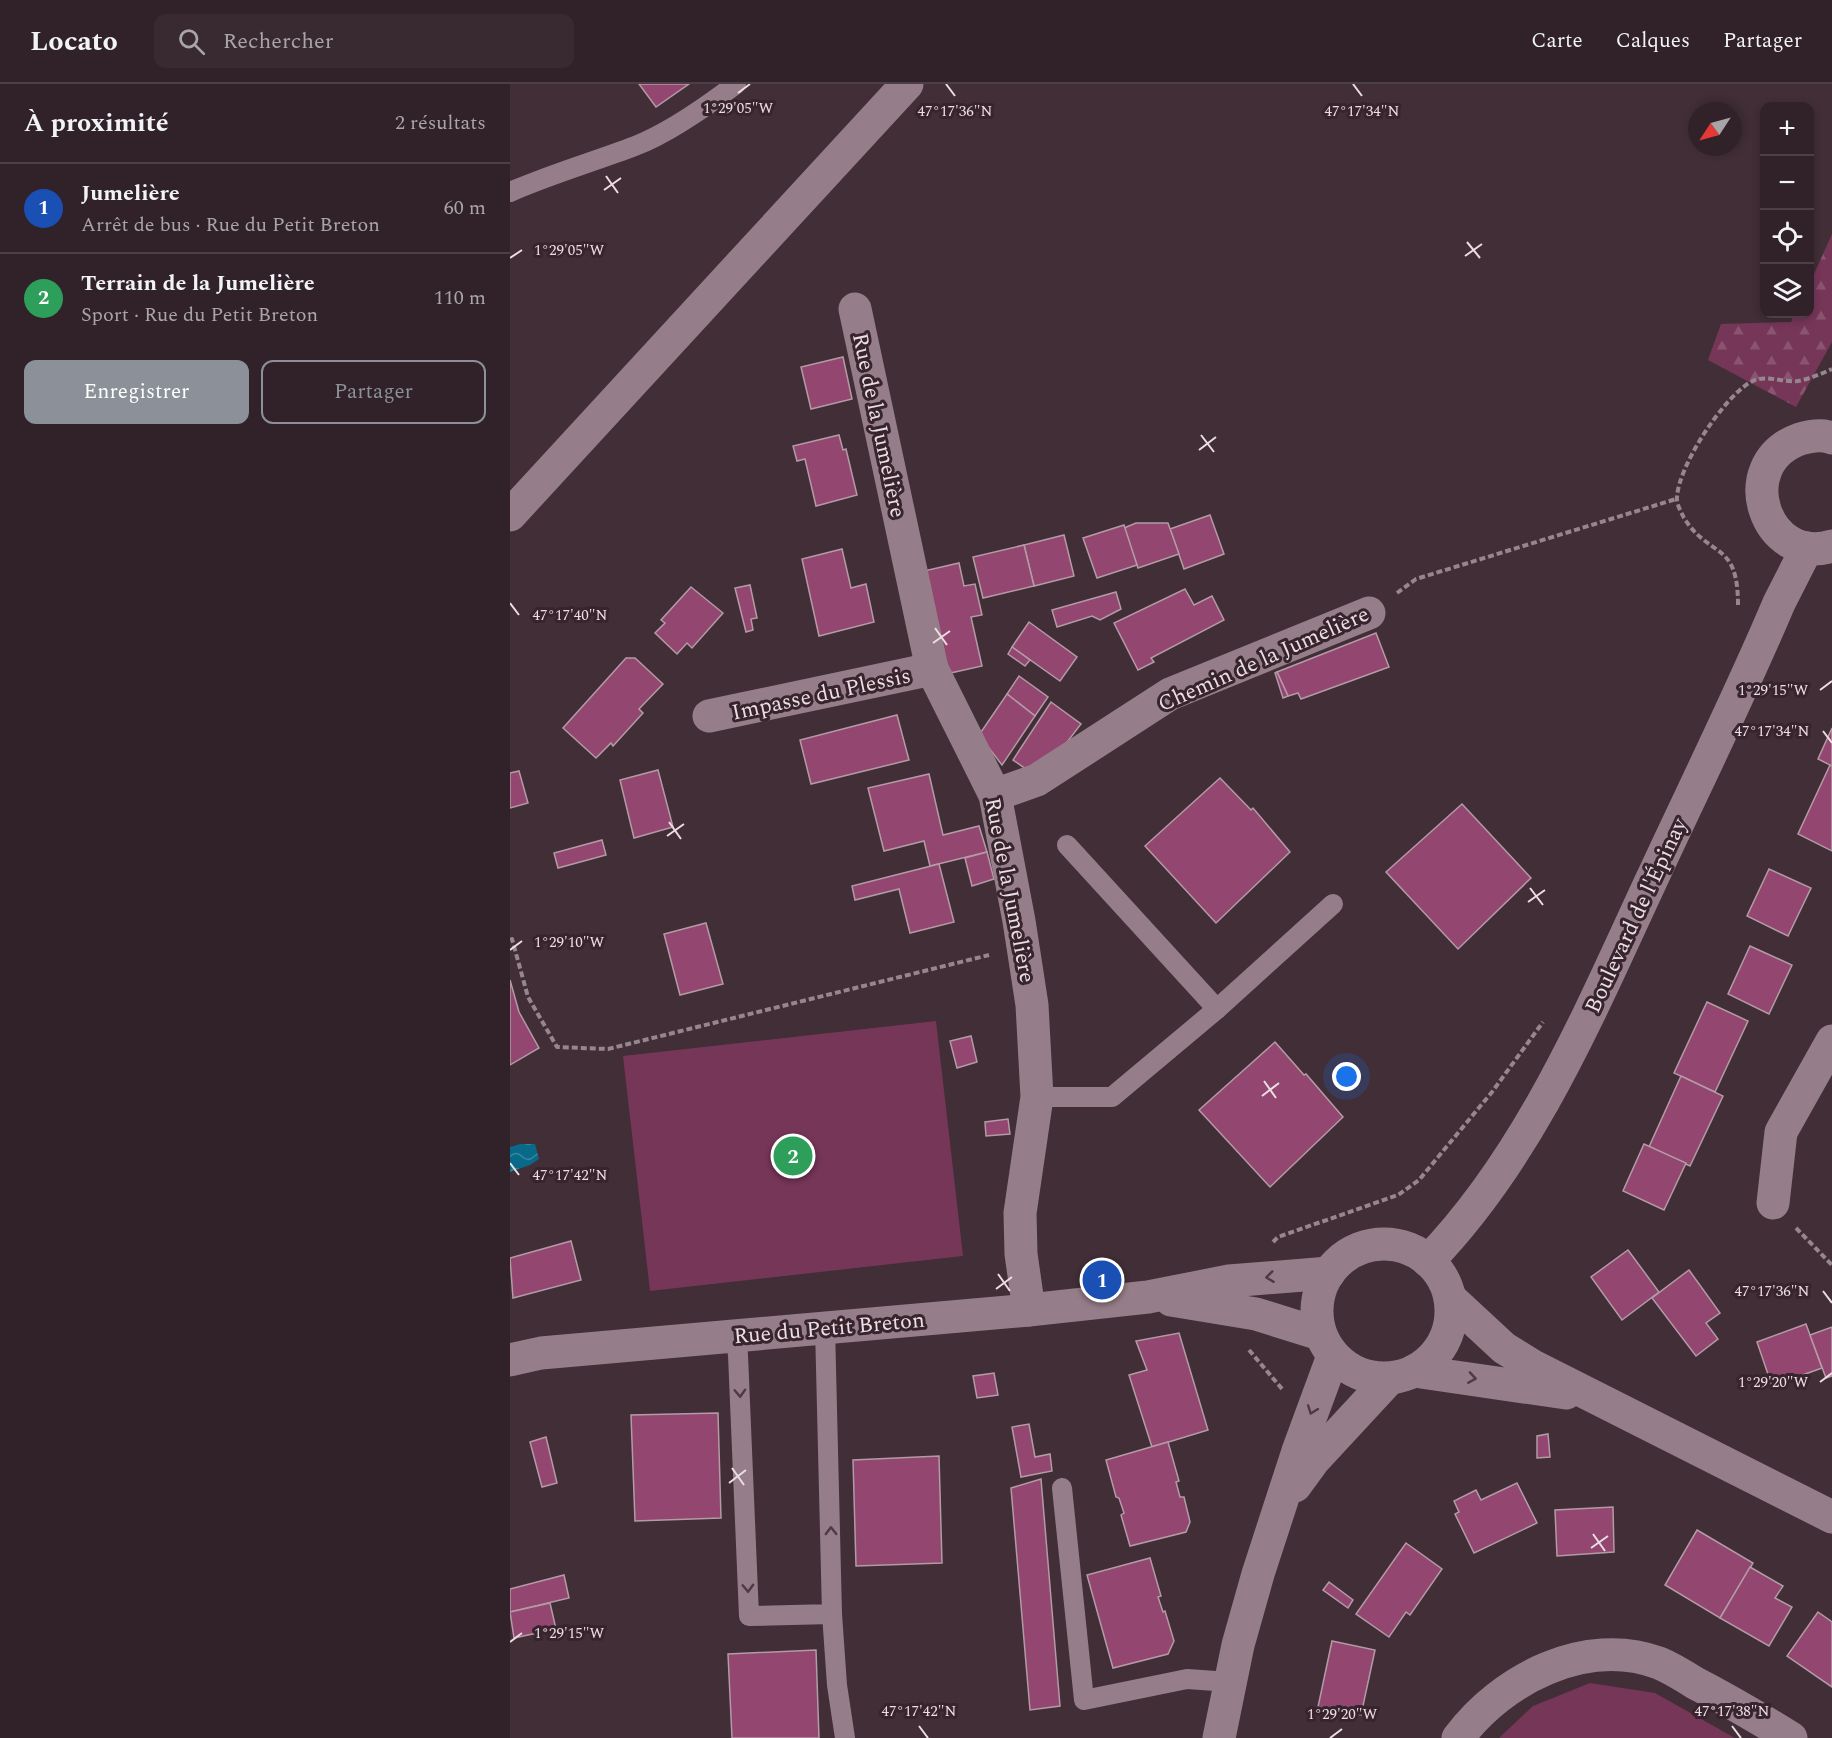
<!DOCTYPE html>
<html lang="fr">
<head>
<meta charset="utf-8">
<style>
	:root { --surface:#312229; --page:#392a31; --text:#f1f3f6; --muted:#a8a4a8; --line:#4c3f46; --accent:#8c9099 }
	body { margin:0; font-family:Spectral,serif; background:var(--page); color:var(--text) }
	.controls { position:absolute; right:18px; top:18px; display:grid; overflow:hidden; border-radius:12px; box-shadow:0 3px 9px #0003 }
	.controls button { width:54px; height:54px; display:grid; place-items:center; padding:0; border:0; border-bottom:2px solid var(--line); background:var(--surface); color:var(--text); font:30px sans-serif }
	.compass { position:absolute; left:1178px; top:18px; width:54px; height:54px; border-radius:50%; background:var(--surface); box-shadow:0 3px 9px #0003; rotate:234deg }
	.you { position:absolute; left:837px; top:993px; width:21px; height:21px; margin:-15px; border:4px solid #fff; border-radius:50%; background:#1a73e8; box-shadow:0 0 0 9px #1a73e833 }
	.badge { display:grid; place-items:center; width:39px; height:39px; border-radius:50%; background:var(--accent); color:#fff; font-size:20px; font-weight:700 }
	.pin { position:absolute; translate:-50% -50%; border:3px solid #fff; box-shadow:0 2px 6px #0006 }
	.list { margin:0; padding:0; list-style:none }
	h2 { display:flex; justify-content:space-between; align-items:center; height:78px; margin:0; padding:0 24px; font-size:26px }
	h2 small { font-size:20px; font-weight:400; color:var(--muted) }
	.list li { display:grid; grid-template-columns:39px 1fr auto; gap:18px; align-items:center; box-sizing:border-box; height:90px; padding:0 24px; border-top:2px solid var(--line) }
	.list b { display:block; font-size:22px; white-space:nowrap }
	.list p { margin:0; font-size:20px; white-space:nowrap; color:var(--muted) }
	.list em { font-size:20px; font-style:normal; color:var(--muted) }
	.actions { display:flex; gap:12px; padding:18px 24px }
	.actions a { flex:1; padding:14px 0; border:2px solid var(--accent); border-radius:12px; text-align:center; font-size:21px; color:var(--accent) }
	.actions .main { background:var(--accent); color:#fff }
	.icon { flex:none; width:33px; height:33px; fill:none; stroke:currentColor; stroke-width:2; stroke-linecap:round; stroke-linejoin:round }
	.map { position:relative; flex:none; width:1322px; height:1654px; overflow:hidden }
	header { display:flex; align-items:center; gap:36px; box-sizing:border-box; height:84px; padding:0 30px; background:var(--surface); border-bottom:2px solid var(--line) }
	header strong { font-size:28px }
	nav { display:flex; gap:33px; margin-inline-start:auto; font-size:21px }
	.search { width:420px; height:54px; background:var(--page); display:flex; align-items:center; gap:15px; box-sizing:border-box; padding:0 21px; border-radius:12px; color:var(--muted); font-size:22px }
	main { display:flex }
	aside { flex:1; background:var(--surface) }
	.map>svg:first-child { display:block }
	.green { fill:#763658 }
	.forest { fill:url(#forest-firs) }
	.water { fill:url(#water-waves) }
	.building { fill:#93466f; stroke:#b39ba6; stroke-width:1.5 }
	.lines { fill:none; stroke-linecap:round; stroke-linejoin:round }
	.path { stroke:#96868d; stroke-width:4; stroke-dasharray:6 3; stroke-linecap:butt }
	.lane { stroke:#957e89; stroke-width:20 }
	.street { stroke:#957e89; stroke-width:33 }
	.secondary { stroke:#957e89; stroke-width:33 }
	.oneway { stroke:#4e3a44 }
	.ticks { fill:none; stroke:#ebdee3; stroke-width:2 }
	.labels { text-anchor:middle; stroke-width:6; stroke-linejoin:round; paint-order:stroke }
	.street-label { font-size:22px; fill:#ebdee3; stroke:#37242d }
	.ticks-label { font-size:15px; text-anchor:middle; fill:#ebdee3; stroke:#37242d; stroke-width:6; stroke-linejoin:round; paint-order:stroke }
</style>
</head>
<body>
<header>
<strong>Locato</strong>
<div class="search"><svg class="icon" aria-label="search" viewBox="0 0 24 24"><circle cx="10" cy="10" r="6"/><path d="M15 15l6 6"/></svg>Rechercher</div>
<nav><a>Carte</a><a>Calques</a><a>Partager</a></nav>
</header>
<main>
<aside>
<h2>À proximité<small>2 résultats</small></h2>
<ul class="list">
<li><span class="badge" style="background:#1a4fb4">1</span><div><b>Jumelière</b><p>Arrêt de bus · Rue du Petit Breton</p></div><em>60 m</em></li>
<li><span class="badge" style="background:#2e9e5b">2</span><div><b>Terrain de la Jumelière</b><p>Sport · Rue du Petit Breton</p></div><em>110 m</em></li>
</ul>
<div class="actions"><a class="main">Enregistrer</a><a>Partager</a></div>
</aside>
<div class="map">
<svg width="1322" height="1654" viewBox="0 0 1322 1654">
	<defs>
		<pattern id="forest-firs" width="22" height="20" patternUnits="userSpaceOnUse" patternTransform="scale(1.5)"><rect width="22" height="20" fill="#763658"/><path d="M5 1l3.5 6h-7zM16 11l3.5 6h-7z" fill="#8a5370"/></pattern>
		<pattern id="water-waves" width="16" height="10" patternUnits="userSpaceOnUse" patternTransform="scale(1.5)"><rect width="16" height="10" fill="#086988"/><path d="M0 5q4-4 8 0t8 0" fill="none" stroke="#38859e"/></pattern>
	</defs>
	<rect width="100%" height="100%" fill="#412e37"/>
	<g class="green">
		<polygon points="426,937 453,1172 140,1207 113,972"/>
		<polygon points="1080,1599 1145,1609 1225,1654 989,1654 1023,1622"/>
	</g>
	<polygon class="forest" points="1322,150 1322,258 1286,323 1198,276 1211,240 1281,238 1285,230 1300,230 1300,199"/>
	<polygon class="water" points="10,1060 25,1060 29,1075 20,1081 0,1088 0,1063"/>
	<g class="building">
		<polygon points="129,0 179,0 146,23"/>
		<polygon points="333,273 342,315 301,325 291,283"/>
		<polygon points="329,351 333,366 336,365 347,411 306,422 295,375 287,377 283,362"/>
		<polygon points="700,431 714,470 674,485 660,445"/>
		<polygon points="626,439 658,439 669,470 628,484 614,444"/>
		<polygon points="614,441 627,481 587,494 573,454"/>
		<polygon points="554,451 564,492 524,502 514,461"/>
		<polygon points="514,461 524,502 473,514 463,473"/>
		<polygon points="332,465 341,504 356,500 364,538 309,552 292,475"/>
		<polygon points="449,479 454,502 465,500 472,531 461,533 472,582 436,590 414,487"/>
		<polygon points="240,501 247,534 241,535 243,546 236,548 225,504"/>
		<polygon points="181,503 213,529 182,564 177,559 167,570 145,549 155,539 151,536"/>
		<polygon points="675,505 684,521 702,512 714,536 641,574 644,578 628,586 604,539"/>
		<polygon points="606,508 611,525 590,536 582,532 547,543 542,526"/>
		<polygon points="519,538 567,573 550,597 502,563"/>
		<polygon points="866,549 879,583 791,615 788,609 778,612 767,588"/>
		<polygon points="502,563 520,576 515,582 498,570"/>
		<polygon points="116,574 125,574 153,600 129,625 133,629 103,662 101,659 86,674 53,644"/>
		<polygon points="767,588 778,612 773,614 765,589"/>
		<polygon points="509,592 538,613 525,632 497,610"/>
		<polygon points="497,610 525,632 492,681 469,651"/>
		<polygon points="541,618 571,640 548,670 519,687 503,676"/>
		<polygon points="387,631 399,676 301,700 290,656"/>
		<polygon points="1322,644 1322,682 1308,675"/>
		<polygon points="1320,681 1322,682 1322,767 1288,750"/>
		<polygon points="148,686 163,743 124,754 110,696"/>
		<polygon points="9,687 18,719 0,724 0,689"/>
		<polygon points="419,690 433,751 469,742 477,768 420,782 414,757 374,767 358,704"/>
		<polygon points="710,694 741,726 743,724 780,768 706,839 635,762"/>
		<polygon points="952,720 1021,794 948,865 876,788"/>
		<polygon points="92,756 96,771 48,784 44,769"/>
		<polygon points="477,768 484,795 462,802 455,774"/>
		<polygon points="429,780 444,838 400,849 389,805 345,816 342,802"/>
		<polygon points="1259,785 1301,804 1278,852 1237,832"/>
		<polygon points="196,839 213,900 170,911 154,850"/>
		<polygon points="1240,862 1282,881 1259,930 1218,910"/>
		<polygon points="0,896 9,928 29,964 0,981"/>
		<polygon points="1197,918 1238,937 1205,1008 1164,989"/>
		<polygon points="461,952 467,978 447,984 440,957"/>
		<polygon points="765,958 794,991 796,990 833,1033 760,1103 689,1026"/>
		<polygon points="1171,992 1213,1012 1180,1082 1139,1063"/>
		<polygon points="498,1035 500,1050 476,1052 475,1038"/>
		<polygon points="1134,1060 1176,1079 1154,1126 1113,1107"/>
		<polygon points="61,1157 71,1196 3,1214 0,1174"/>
		<polygon points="1118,1166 1149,1208 1112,1236 1081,1193"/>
		<polygon points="1179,1186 1210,1229 1196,1239 1208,1255 1186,1272 1142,1214"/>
		<polygon points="1296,1240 1312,1284 1262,1302 1247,1258"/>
		<polygon points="1322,1243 1322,1292 1316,1294 1300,1251"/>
		<polygon points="669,1249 698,1346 642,1363 619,1291 637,1286 626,1257"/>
		<polygon points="484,1289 488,1311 467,1314 463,1292"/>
		<polygon points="208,1329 211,1434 125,1437 121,1331"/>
		<polygon points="519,1340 525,1373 540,1370 542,1387 511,1393 502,1343"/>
		<polygon points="1038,1350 1040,1373 1027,1374 1027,1352"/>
		<polygon points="36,1353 47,1399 32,1403 20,1358"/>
		<polygon points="658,1358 669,1397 666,1398 670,1413 674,1413 680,1438 676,1448 620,1462 611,1431 614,1429 609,1414 606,1413 596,1376"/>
		<polygon points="429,1372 432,1479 346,1482 343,1376"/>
		<polygon points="531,1395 550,1622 520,1626 501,1404"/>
		<polygon points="1007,1399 1027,1439 964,1469 945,1430 949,1428 944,1417 966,1406 971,1416"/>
		<polygon points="1103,1423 1104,1468 1047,1472 1045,1426"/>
		<polygon points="1187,1446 1243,1479 1210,1534 1155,1501"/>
		<polygon points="896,1459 932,1485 900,1531 896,1528 879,1553 846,1530"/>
		<polygon points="640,1474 651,1512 648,1513 653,1528 655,1527 664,1557 658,1570 603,1584 577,1491"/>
		<polygon points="1240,1483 1273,1502 1265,1514 1282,1523 1259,1562 1210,1534"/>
		<polygon points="54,1491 59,1514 0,1528 0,1505"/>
		<polygon points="819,1498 843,1516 838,1524 813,1506"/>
		<polygon points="40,1519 46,1545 4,1554 0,1528"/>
		<polygon points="1308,1528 1322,1538 1322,1603 1277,1572"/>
		<polygon points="822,1557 865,1566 851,1631 808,1623"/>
		<polygon points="306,1566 309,1654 222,1654 218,1570"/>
	</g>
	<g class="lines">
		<g class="path">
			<polyline points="887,509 906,495 1166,415"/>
			<path d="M 1228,521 C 1228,456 1200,475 1174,434 C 1171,428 1166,419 1167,413 C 1169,381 1212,316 1239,299 C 1254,289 1272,299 1288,297 C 1299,295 1311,290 1322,285"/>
			<polyline points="0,856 2,855 18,913 47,963 98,965 479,871"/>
			<polyline points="1286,1144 1322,1181"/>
			<polyline points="763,1158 768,1153 888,1111 909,1096 982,1008 1033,938"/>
			<polyline points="739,1266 773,1306"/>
		</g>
		<g class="lane">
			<path d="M 0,108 C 41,90 83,78 125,62 C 159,49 197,22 226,0"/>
			<polyline points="557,761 707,925"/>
			<polyline points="527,1013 602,1013 707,925 823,820"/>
			<polyline points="225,1251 228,1271 239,1532 322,1530 315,1243"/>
			<polyline points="552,1404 574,1616 677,1595 720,1598"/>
			<polyline points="322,1530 327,1601 335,1654"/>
		</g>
		<g class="street">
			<polyline points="345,225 422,585 485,711 509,837 522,921 527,1013 510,1129 511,1170 519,1226"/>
			<polyline points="0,431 397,0"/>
			<polyline points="199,632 422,585"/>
			<polyline points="485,711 527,696 660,610 859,529"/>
			<polyline points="1263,1119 1271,1048 1322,957"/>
			<path d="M 948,1654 C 992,1595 1075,1552 1149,1579 C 1161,1584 1174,1592 1185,1599 C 1218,1616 1250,1635 1281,1654"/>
		</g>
		<g class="secondary">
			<path d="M 1322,354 C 1312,350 1300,352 1290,355 C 1220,380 1256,483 1322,462"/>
			<circle cx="874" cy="1227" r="67"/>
			<path d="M 918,1177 C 1020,1072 1079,930 1140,799 C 1183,706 1229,614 1269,519 L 1297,464"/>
			<polyline points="940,1214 994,1264 1023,1282 1322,1433"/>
			<polyline points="661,1216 746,1230 810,1250"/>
			<polyline points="0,1276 31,1269 519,1226 638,1213 719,1197 819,1189"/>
			<polyline points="904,1287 1056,1309"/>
			<polyline points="785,1402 804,1376 879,1295"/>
			<polyline points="709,1654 728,1561 748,1490 788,1367 823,1272"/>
		</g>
	</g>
	<defs><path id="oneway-chevron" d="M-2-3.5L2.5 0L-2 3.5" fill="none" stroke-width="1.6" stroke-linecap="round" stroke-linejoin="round" transform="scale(1.5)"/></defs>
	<g class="oneway">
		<use href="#oneway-chevron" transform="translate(760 1193) rotate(173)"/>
		<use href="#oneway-chevron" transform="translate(962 1294) rotate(9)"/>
		<use href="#oneway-chevron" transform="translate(230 1309) rotate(88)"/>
		<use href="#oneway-chevron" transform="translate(802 1326) rotate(110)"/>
		<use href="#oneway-chevron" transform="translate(321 1447) rotate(-91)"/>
		<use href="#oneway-chevron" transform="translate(238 1504) rotate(88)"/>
	</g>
	<path class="ticks" d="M 436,0 L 445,12M 843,0 L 852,12M 228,9 L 240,0M 96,92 L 108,109M 94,106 L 111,94M 957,158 L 970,174M 955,172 L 972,160M 0,174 L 12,166M 691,351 L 704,368M 689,366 L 706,353M 0,519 L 9,531M 425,544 L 437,561M 423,559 L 440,547M 1310,606 L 1322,597M 1313,647 L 1322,659M 159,738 L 171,755M 157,752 L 174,740M 1020,804 L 1033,821M 1018,818 L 1035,806M 0,866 L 12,857M 754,997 L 766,1014M 752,1012 L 769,999M 0,1079 L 9,1091M 488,1190 L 500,1207M 486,1205 L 502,1193M 1313,1207 L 1322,1219M 1310,1298 L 1322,1289M 222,1384 L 234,1401M 219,1399 L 236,1386M 1083,1450 L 1095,1467M 1081,1464 L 1098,1452M 0,1558 L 12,1549M 409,1642 L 418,1654M 1222,1642 L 1231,1654M 820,1654 L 832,1645"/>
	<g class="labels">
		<g class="street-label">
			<text transform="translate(370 341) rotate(78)" y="8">Rue de la Jumelière</text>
			<text transform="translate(753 574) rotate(-24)" y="8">Chemin de la Jumelière</text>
			<text transform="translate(311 609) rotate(-12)" y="8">Impasse du Plessis</text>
			<text transform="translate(501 806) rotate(79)" y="8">Rue de la Jumelière</text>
			<text transform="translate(1125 831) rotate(-65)" y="8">Boulevard de l'Épinay</text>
			<text transform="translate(319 1243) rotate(-5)" y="8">Rue du Petit Breton</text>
		</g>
	</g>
	<g class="ticks-label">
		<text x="228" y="29">1°29'05"W</text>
		<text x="445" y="32">47°17'36"N</text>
		<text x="852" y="32">47°17'34"N</text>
		<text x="59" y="171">1°29'05"W</text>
		<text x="60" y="536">47°17'40"N</text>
		<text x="1263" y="611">1°29'15"W</text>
		<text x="1262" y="652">47°17'34"N</text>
		<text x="59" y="863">1°29'10"W</text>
		<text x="60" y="1096">47°17'42"N</text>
		<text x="1262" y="1212">47°17'36"N</text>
		<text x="1263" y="1303">1°29'20"W</text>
		<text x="59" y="1554">1°29'15"W</text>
		<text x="409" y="1632">47°17'42"N</text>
		<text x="1222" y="1632">47°17'38"N</text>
		<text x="832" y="1635">1°29'20"W</text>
	</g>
</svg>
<div class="controls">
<button>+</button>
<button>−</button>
<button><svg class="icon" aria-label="locate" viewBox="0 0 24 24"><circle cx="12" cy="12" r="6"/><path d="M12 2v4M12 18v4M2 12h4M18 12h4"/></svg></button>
<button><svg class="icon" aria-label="layers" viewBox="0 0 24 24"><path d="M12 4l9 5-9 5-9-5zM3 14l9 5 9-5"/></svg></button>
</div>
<svg class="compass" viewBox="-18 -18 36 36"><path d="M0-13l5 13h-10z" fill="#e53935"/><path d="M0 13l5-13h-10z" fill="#a8a4a8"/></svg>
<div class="you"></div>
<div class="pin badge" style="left:592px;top:1196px;background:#1a4fb4">1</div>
<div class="pin badge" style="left:283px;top:1072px;background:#2e9e5b">2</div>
</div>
</main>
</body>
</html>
